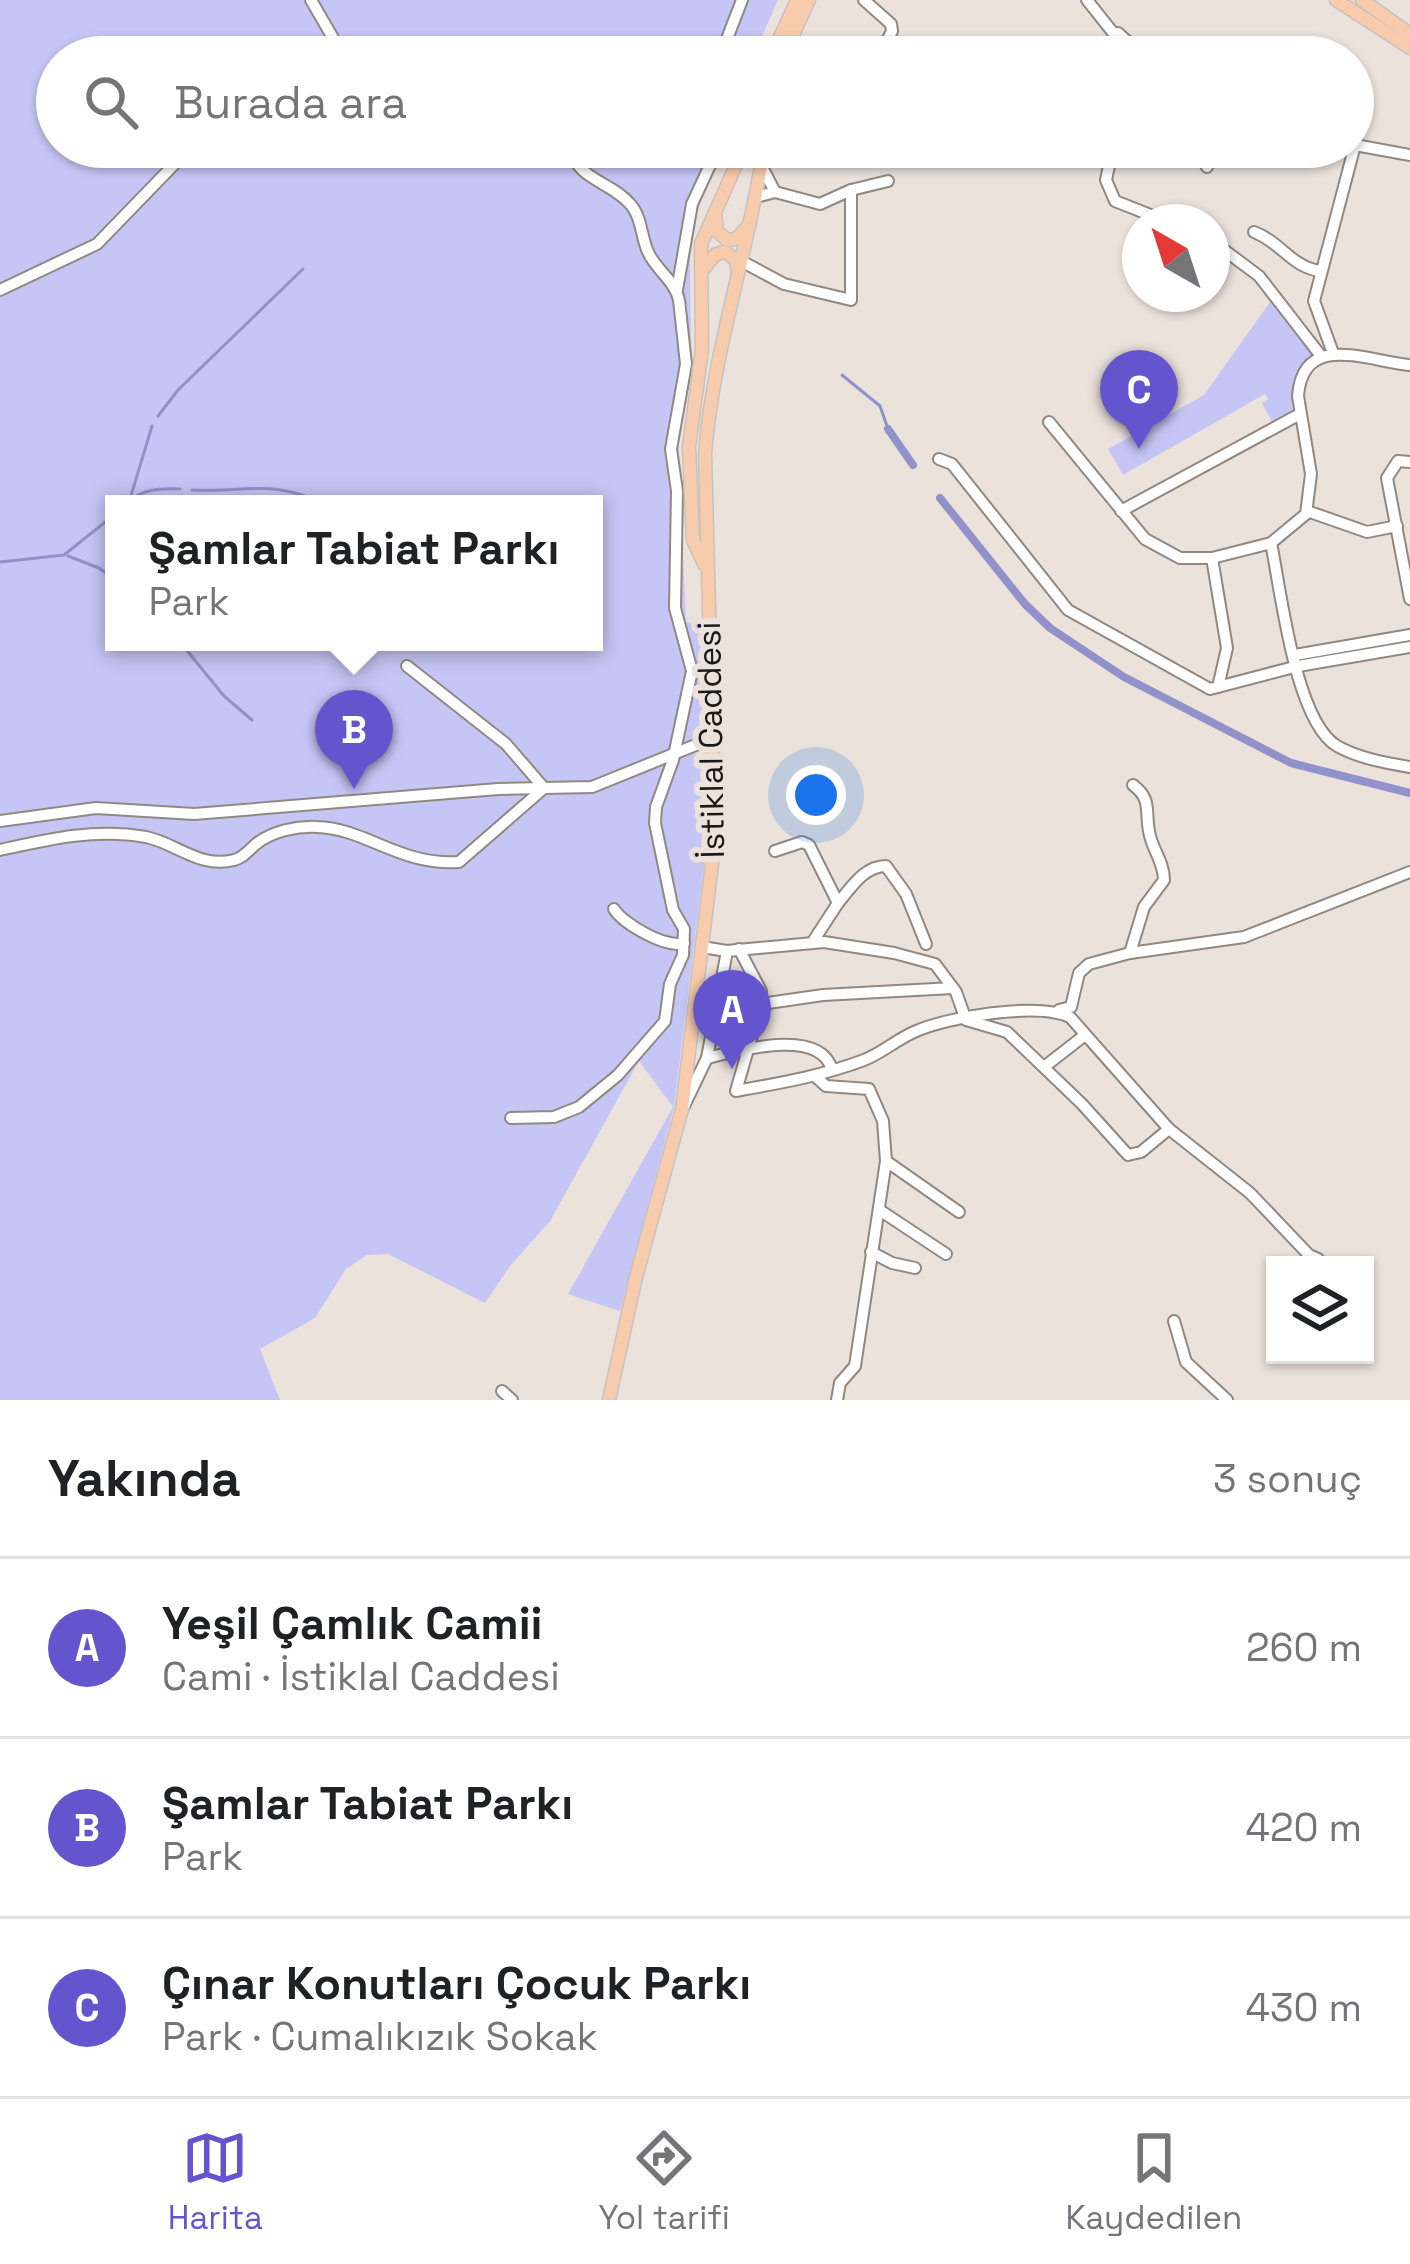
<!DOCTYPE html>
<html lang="tr">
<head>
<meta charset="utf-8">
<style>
	:root { --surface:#fff; --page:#f6f6f6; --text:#202124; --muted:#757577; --line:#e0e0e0; --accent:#6455ce }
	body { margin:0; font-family:"Space Grotesk",sans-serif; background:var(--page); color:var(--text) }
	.controls { position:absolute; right:36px; bottom:36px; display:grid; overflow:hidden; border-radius:0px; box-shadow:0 3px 9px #0004 }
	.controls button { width:108px; height:108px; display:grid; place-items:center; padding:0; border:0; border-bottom:3px solid var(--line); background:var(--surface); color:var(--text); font:60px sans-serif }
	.compass { position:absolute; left:1122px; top:204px; width:108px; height:108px; border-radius:50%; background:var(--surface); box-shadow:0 3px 9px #0004; rotate:321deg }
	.you { position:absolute; left:816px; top:795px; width:42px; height:42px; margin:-30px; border:9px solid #fff; border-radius:50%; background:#1a73e8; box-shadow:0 0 0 18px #1a73e833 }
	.badge { display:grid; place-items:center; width:78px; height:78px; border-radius:50%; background:var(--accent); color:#fff; font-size:39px; font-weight:700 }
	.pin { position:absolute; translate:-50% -99px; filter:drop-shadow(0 3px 6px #0008) }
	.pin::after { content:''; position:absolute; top:63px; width:42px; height:36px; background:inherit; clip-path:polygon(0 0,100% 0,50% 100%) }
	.popup { position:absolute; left:105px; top:495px; width:498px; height:156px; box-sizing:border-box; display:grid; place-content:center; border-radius:0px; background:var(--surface); filter:drop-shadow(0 3px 9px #0005); font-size:39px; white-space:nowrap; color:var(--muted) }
	.popup b { font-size:45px; color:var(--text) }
	.popup::after { content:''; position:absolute; left:50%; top:100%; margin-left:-24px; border:24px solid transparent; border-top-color:var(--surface) }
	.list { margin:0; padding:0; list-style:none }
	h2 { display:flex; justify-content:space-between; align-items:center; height:156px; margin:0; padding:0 48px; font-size:51px }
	h2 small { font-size:39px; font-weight:400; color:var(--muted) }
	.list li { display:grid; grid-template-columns:78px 1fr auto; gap:36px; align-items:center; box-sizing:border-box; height:180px; padding:0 48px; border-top:3px solid var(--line) }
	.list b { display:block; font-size:45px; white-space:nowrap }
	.list p { margin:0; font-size:39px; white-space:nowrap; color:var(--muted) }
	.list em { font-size:39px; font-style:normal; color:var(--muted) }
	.icon { flex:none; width:66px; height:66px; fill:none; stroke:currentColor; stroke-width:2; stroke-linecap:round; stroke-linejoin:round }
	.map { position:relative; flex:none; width:1410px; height:1400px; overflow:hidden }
	.search { position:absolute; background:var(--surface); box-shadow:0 3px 9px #0004; left:36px; right:36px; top:36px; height:132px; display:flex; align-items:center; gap:30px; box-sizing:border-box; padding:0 42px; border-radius:66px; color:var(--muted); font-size:45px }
	.sheet { height:696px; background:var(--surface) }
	nav { display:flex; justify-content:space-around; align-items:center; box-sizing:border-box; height:168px; border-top:3px solid var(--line); background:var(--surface); font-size:33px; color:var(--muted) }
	nav a { display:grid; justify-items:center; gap:6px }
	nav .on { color:var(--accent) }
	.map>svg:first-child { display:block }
	.green { fill:#c6c6f6; fill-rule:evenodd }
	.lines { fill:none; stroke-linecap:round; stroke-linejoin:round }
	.stream { stroke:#9292ca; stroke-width:3 }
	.canal { stroke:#9292ca; stroke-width:8 }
	.minor-casing { stroke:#918882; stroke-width:14 }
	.major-casing { stroke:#c4c3c2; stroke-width:15 }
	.minor { stroke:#fff; stroke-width:10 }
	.major { stroke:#f9cbad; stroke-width:12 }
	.labels { text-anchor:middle; stroke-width:12; stroke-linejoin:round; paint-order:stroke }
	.street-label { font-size:33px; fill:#1b1816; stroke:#ece2dc }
</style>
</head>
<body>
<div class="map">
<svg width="1410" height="1400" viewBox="0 0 1410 1400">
	<rect width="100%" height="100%" fill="#ece2dc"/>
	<g class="green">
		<path d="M 0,0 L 778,0 L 753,57 L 57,57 L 57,147 L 721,147 L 692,226 L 690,249 L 691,364 L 678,448 L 686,622 L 703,625 L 706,724 L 693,735 L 692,751 L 707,765 L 704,865 L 674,1107 L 620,1311 L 568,1294 L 673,1107 L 639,1061 L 550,1221 L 510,1266 L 485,1303 L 388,1254 L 367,1255 L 346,1269 L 315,1318 L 260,1349 L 280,1400 L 0,1400 ZM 114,504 L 594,504 L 594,642 L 114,642 Z"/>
		<polygon points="1275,295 1321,356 1305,372 1300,414 1275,427 1262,403 1268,399 1265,394 1123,475 1108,449 1204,395"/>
	</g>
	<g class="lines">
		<g class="stream">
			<polyline points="842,375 880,406 888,429"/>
			<polyline points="158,416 178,390 303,269"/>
			<path d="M 192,490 C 247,493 269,478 324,504"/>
			<polyline points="130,499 152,426"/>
			<path d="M 125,504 C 142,489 158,488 180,489"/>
			<polyline points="68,556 99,568 114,579"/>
			<polyline points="0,562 64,555 114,515"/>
			<polyline points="180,642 224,696 252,720"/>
		</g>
		<g class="canal">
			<polyline points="888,429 913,465"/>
			<polyline points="940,498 1025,604 1050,628 1124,677 1291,763 1410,793"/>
		</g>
		<defs>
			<g id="minor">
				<polyline points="311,0 344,57"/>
				<polyline points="864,0 891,24 892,31 879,57"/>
				<polyline points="1087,0 1118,39 1126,57"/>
				<polyline points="1118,33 1145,57"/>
				<polyline points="720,57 742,0"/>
				<polyline points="489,147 516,153 569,147"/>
				<polyline points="1113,147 1106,180 1115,201 1168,222"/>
				<polyline points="1195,147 1207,167"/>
				<polyline points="851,190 888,181"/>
				<polyline points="756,197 775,192 761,165"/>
				<path d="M 1254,232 C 1281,242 1292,268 1321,271"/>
				<polyline points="1212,241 1259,276 1321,356"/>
				<polyline points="743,262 784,284 851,300 851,190 820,204 775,192"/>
				<polyline points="0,290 97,244 191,147"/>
				<polyline points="677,290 692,204 711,163 707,147"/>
				<polyline points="1333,353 1314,301 1355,145 1410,155"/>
				<path d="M 1049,422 L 1145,539 L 1180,558 L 1212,558 L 1271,543 L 1306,514 L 1311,474 L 1298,396 C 1303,330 1370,362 1410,365"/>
				<polyline points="939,459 952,464 1068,610 1210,689 1298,666 1410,647"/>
				<polyline points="1410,462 1398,461 1387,478 1410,599"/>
				<polyline points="1121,511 1300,414"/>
				<polyline points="1307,511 1367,532 1397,526"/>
				<path d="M 1271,543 C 1281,591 1295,721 1337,746 C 1358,758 1386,763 1410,767"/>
				<polyline points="1212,558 1227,648 1218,687"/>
				<polyline points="1295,655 1410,635"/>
				<polyline points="0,821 96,808 194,814 498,789 592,787 713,738"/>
				<path d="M 0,850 C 49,839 95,828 146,837 C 176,843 200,869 234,860 C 243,858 249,850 256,844 C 272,831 297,826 317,827 C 365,828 400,866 459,862 L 544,788 L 506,744 L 407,666"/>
				<polyline points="775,851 802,842 809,845 838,903 812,943"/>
				<path d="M 838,903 C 851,888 864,866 886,866 L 906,894 L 926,944"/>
				<path d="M 614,909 C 623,924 667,949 684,943"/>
				<polyline points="702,947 727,951 824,942 894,953 935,964 956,992 966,1020 1007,1032 1082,1104 1128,1155 1141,1152 1169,1129"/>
				<path d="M 739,949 L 761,991 L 761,1004 L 736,1091 C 780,1083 822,1076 864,1060 C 882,1053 896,1040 914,1032 C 947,1017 1036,1002 1070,1017 L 1169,1129 L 1250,1193 L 1309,1255 L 1318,1259"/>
				<path d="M 1130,953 L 1144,907 L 1164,880 C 1164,861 1151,848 1149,831 C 1145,811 1152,799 1133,785"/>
				<polyline points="761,1004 823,995 953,988"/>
				<polyline points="1059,1010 1071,1007 1079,973 1089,964 1130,953 1244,937 1410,872"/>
				<path d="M 707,1058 C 740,1050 821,1027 832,1070"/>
				<polyline points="1044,1067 1085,1035"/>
				<polyline points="815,1076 826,1086 869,1089 883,1121 886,1161 855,1366 840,1383 837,1400"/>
				<polyline points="684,1106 707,1058 727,951"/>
				<path d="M 511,1118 L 554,1117 L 579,1107 L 618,1075 L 665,1021 L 670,984 L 683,955 L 684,929 L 673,910 L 655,823 L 656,807 L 673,760 L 692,671 L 675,608 L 677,491 L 671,449 L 686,364 L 679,300 C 675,281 656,270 648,252 C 641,237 642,218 631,205 C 611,181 578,181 569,147"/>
				<polyline points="886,1161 959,1212"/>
				<polyline points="881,1211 946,1254"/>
				<polyline points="871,1252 892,1263 915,1268"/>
				<polyline points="1174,1321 1186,1362 1227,1400"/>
				<polyline points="502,1391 512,1400"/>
			</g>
			<g id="major">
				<polyline points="1336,0 1410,48"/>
				<polyline points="1362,0 1410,34"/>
				<polyline points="771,57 797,0"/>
				<polyline points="783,57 809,0"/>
				<polyline points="715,212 717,231 727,240 736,239 750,224"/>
				<polyline points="703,269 716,254 725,252 736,260 738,274"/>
				<polyline points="704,564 693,540 689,447 702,349 701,244 744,147"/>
				<path d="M 609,1400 L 636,1277 L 682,1109 L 715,839 L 705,454 C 713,350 749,250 764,147"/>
			</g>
		</defs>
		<use href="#minor" class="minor-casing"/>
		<use href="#major" class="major-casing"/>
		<use href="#minor" class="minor"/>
		<use href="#major" class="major"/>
	</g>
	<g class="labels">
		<g class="street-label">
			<text transform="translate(710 740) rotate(-91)" y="12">İstiklal Caddesi</text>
		</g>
	</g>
</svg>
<div class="controls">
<button><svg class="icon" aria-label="layers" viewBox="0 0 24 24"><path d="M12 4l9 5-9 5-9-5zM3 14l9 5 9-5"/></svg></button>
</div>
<svg class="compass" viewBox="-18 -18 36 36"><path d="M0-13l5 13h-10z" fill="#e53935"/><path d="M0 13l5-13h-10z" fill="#757577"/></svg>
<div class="you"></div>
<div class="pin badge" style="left:732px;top:1069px">A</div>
<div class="pin badge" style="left:354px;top:789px">B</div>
<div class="popup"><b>Şamlar Tabiat Parkı</b>Park</div>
<div class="pin badge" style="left:1139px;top:449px">C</div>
<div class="search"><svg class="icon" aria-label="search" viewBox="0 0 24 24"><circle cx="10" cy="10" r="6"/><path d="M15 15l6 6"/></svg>Burada ara</div>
</div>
<section class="sheet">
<h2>Yakında<small>3 sonuç</small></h2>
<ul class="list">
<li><span class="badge">A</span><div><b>Yeşil Çamlık Camii</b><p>Cami · İstiklal Caddesi</p></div><em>260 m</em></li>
<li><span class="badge">B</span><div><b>Şamlar Tabiat Parkı</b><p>Park</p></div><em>420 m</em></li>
<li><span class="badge">C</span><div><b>Çınar Konutları Çocuk Parkı</b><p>Park · Cumalıkızık Sokak</p></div><em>430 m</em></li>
</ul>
</section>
<nav>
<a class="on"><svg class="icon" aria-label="map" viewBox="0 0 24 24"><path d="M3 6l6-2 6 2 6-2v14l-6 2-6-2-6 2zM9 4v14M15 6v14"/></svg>Harita</a>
<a><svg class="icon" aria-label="directions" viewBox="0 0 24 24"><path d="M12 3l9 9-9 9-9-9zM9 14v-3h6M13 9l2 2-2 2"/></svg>Yol tarifi</a>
<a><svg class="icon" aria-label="saved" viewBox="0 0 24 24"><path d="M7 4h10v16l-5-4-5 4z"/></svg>Kaydedilen</a>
</nav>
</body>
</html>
